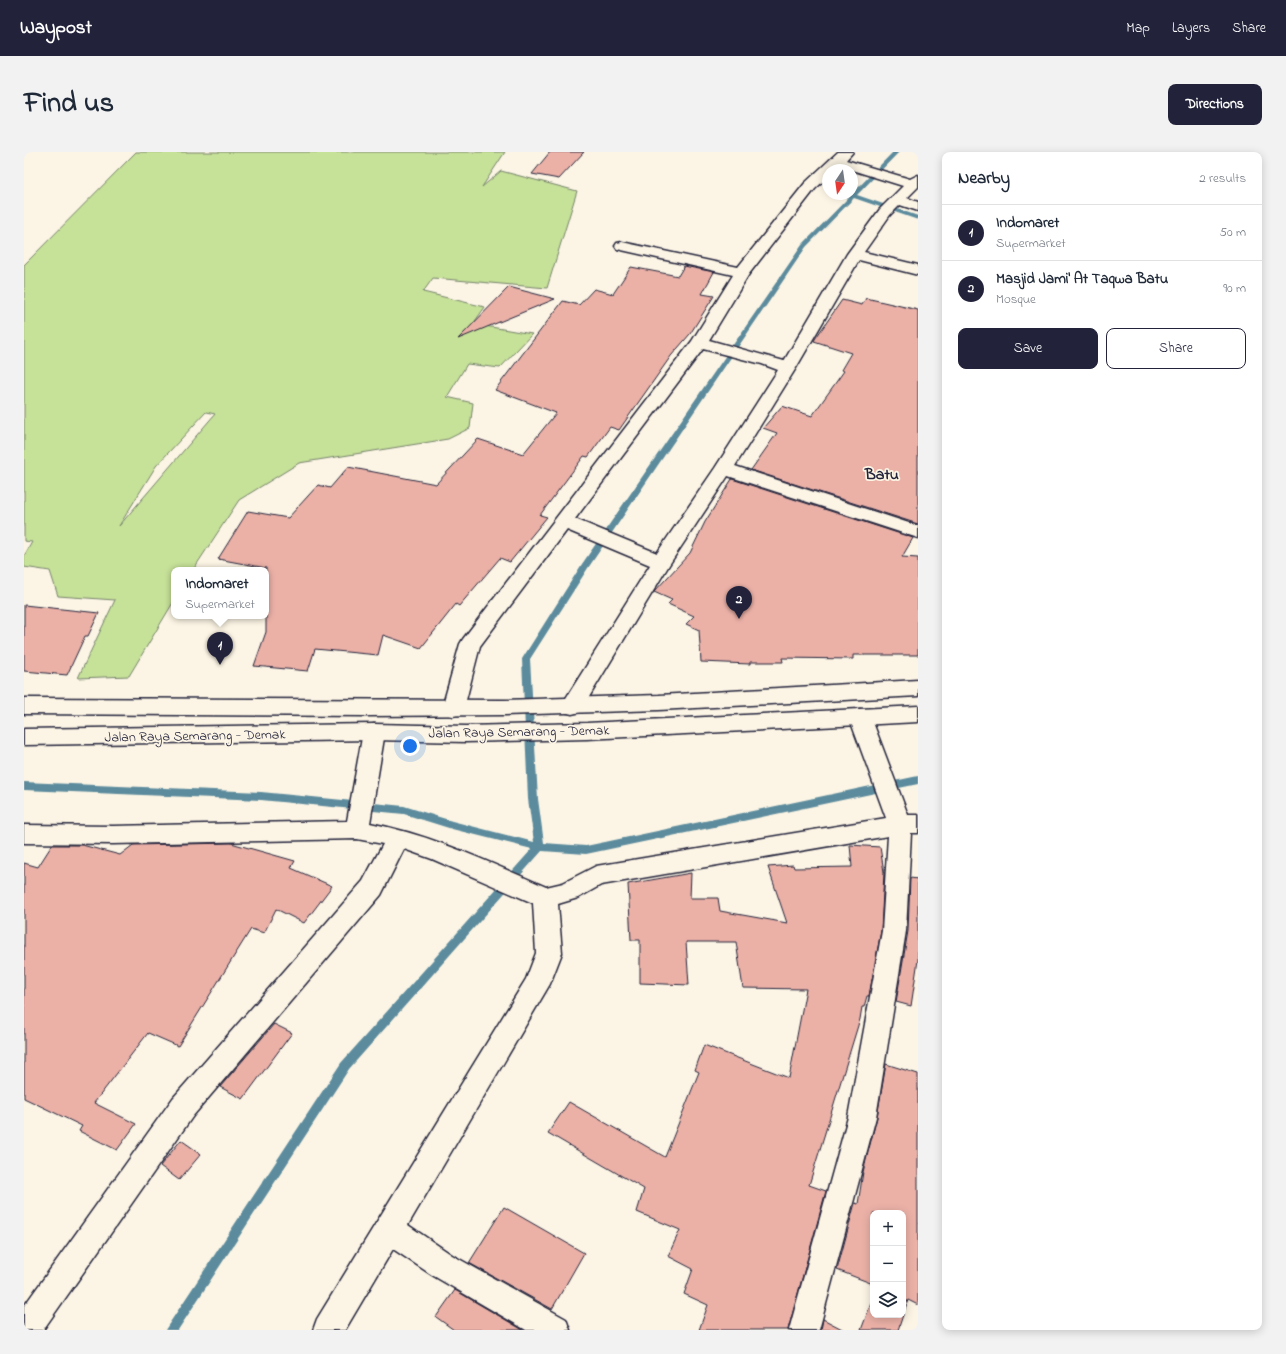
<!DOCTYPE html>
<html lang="en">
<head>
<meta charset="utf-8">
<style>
	:root { --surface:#fff; --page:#f2f2f3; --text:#1f2937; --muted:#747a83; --line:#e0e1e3; --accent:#22223b }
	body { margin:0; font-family:"Indie Flower",sans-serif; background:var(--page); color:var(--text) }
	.controls { position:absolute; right:12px; bottom:12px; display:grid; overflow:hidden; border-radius:8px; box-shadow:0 2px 10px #0003 }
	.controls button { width:36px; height:36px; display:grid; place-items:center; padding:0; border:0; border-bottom:1px solid var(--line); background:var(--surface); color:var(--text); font:20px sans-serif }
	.compass { position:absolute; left:798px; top:12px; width:36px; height:36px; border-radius:50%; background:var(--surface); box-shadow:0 2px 10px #0003; rotate:193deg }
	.you { position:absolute; left:386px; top:594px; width:14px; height:14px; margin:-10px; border:3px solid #fff; border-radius:50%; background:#1a73e8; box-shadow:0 0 0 6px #1a73e833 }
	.badge { display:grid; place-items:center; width:26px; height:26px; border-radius:50%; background:var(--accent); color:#fff; font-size:13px; font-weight:700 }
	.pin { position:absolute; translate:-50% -33px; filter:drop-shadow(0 1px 2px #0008) }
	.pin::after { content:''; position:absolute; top:21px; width:14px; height:12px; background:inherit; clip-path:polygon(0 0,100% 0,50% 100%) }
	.popup { position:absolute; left:147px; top:415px; width:98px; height:52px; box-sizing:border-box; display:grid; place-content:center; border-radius:8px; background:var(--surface); filter:drop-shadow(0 1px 3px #0005); font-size:13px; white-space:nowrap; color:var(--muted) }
	.popup b { font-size:15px; color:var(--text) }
	.popup::after { content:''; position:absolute; left:50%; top:100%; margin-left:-8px; border:8px solid transparent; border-top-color:var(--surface) }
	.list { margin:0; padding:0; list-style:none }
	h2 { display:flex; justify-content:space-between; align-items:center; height:52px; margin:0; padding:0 16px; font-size:17px }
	h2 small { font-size:13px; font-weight:400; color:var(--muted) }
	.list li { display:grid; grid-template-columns:26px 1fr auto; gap:12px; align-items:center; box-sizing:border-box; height:56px; padding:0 16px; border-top:1px solid var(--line) }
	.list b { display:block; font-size:15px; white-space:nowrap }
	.list p { margin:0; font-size:13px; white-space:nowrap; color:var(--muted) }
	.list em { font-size:13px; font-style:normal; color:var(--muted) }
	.actions { display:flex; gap:8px; padding:12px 16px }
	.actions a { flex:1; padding:9px 0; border:1px solid var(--accent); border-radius:8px; text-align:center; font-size:14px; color:var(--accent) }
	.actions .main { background:var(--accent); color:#fff }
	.icon { flex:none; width:22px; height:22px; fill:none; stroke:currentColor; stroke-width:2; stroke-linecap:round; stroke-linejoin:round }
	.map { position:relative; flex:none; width:894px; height:1178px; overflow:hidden; border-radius:8px }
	header { display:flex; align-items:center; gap:24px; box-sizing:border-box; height:56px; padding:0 20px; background:var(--accent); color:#fff }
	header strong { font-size:19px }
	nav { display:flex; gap:22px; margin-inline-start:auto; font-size:14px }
	.intro { display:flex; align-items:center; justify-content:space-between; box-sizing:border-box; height:96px; padding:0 24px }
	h1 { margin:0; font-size:28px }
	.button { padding:10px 18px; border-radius:8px; background:var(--accent); color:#fff; font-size:14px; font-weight:700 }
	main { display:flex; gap:24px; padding:0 24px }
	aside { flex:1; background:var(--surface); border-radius:8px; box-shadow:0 2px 10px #0003 }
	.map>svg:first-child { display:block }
	.green { fill:#c6e198; stroke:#74826a; fill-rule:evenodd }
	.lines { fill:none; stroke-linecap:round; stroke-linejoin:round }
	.stream { fill:#5c8b9d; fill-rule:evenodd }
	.building { fill:#ebb1a7; stroke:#22223b }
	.minor-casing { stroke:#22223b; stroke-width:3 }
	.trunk-casing { stroke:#22223b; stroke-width:3 }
	.minor { fill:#fcf5e5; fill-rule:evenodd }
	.trunk { fill:#fcf5e5; fill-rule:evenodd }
	.labels { text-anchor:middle; stroke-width:3.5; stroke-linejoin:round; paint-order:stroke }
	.street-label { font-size:14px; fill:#22223b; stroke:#fcf5e5 }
	.quarter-label { font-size:16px; font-weight:bold; fill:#22223b; stroke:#fcf5e5 }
</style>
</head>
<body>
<header>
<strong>Waypost</strong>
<nav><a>Map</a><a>Layers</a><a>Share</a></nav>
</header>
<div class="intro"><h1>Find us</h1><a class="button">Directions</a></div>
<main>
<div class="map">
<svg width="894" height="1178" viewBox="0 0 894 1178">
	<rect width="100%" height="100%" fill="#fcf5e5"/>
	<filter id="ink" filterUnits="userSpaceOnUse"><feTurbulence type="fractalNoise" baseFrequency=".025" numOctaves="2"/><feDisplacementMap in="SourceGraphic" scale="8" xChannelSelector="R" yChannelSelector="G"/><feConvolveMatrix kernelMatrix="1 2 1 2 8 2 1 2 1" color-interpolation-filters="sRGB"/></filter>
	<g filter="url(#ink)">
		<path class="green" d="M 112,0 L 481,0 L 458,35 L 477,19 L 553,39 L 523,136 L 409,126 L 399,140 L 461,155 L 449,172 L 508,182 L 476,216 L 443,212 L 423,245 L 449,251 L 446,276 L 424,287 L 275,311 L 215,348 L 169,418 L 150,418 L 150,449 L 105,524 L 54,526 L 91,448 L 34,444 L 26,419 L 0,415 L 0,404 L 8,390 L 0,389 L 0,113 ZM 182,260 L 191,262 L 95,374 L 132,314 Z"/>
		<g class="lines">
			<polygon class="stream" points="869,0 875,0 833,43 894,64 894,68 830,46 782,95 564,416 506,507 514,647 520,691 562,694 894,624 894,632 562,702 518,699 325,917 154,1178 141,1178 317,911 508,697 428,677 380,662 237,648 0,638 0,630 237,640 380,654 428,669 510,690 504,647 498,507 558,412 778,93"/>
		</g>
		<g class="building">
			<polygon points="526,0 560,0 535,27 508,22"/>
			<polygon points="660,114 690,120 678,142 690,144 666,182 647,204 595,278 586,275 564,305 560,304 516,363 523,365 486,410 476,406 435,454 432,452 397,496 359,483 354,503 291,497 284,519 230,514 242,480 242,416 194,407 224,359 264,366 294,333 306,336 324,315 412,332 454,287 499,302 532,261 471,238 539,149 555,153 570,137 589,142 607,115 654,124"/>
			<polygon points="485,135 531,147 434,187"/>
			<polygon points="842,146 894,158 894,372 727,318 753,281 739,276 758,254 788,264 820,219 817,218 827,201 790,189 791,187 818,148 838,153"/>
			<polygon points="708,327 889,386 878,405 894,406 894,503 829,503 829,507 758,506 759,510 726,510 726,512 677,510 675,478 662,472 670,464 644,452 648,448 630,440 666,401 681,370"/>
			<polygon points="0,453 75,461 64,484 61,484 43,523 0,519"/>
			<polygon points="207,691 271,709 267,716 308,734 280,771 252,757 240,781 227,777 154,894 124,881 70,951 112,972 93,998 55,979 58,974 0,946 0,711 14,715 28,693 58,693 96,703 109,693"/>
			<polygon points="826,693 856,695 860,720 857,779 845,844 843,844 840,855 838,855 836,867 785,1033 802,1039 764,1178 675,1178 684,1153 660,1142 669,1117 644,1104 656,1078 613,1060 620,1037 524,981 545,950 641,1005 675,920 671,918 680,893 765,926 782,837 719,836 712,790 662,790 665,833 616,831 616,788 607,788 604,732 667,721 666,746 694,746 696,759 763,771 744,715 769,713 770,716 828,715"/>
			<polygon points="886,726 894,727 894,808 887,854 872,850 884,779"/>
			<polygon points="250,872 268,881 219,947 196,935"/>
			<polygon points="862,912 894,922 894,1153 884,1148 874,1178 837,1178 849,1146 849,1163 879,1163 879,1061 849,1061 849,1132 813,1118 831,1051 834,1052 839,1020 853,965"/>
			<polygon points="157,988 177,1002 155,1028 136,1014"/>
			<polygon points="480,1055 560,1101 528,1157 445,1111"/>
			<polygon points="431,1138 499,1178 430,1178 412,1165"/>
			<polygon points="799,1167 820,1178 797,1178"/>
		</g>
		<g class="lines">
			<defs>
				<g id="minor">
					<path d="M 814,0 L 829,0 L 822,8 L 886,27 L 894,23 L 894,35 L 883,46 L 894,50 L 894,59 L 876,53 L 866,63 L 840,100 L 894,113 L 894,123 L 835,108 L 772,216 L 711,314 L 894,374 L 894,386 L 704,324 L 645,413 L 556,560 L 548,562 L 540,560 L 537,554 L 626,413 L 543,378 L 456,494 L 440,556 L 437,562 L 429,564 L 421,562 L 418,556 L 436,492 L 439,487 L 668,189 L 709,123 L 593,97 L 591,94 L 593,91 L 598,90 L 714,115 L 781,31 ZM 815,14 L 879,34 L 856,57 L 823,102 L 760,209 L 685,188 L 725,122 L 791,37 L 804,25 L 804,18 L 811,18 ZM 679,197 L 738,212 L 754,218 L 691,316 L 633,401 L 551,367 Z"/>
					<path d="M 836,557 L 844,559 L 847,565 L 884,663 L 894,663 L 894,681 L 887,681 L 882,779 L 852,965 L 795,1178 L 765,1178 L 824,965 L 858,779 L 864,684 L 577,733 L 554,746 L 534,752 L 538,801 L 526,832 L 384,1073 L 428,1103 L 542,1167 L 546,1178 L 502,1178 L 408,1123 L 369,1097 L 321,1178 L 289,1178 L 293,1167 L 502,827 L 512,801 L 509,751 L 408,707 L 380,697 L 357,743 L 169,964 L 19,1178 L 0,1178 L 0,1154 L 149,946 L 339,729 L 359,692 L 333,687 L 89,692 L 0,691 L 0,673 L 89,674 L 323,669 L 339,580 L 342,574 L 350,572 L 358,574 L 361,580 L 346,671 C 408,683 464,710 522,735 L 539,731 L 572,714 L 862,666 L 825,565 L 828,559 Z"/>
				</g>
				<g id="trunk">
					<polygon points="894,528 894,544 635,558 480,563 343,564 0,562 0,546 480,548 635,543"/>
					<polygon points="894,554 894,570 563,587 442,590 350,588 0,593 0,577 350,572 442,574 563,571"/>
				</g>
			</defs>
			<use href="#minor" class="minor-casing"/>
			<use href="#trunk" class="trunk-casing"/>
			<use href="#minor" class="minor"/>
			<use href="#trunk" class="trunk"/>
		</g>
	</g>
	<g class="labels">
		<g class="street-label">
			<text transform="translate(495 579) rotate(-1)" y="5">Jalan Raya Semarang - Demak</text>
			<text transform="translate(171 583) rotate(-1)" y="5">Jalan Raya Semarang - Demak</text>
		</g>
		<g class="quarter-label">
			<text x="858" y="327">Batu</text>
		</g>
	</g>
</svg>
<div class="controls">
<button>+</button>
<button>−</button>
<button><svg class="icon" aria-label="layers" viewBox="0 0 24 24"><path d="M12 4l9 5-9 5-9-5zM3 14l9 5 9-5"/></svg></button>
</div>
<svg class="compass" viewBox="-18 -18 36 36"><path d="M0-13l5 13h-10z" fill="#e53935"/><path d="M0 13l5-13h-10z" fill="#747a83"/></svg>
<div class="you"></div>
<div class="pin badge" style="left:196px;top:513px">1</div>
<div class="popup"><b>Indomaret</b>Supermarket</div>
<div class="pin badge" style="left:715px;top:467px">2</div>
</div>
<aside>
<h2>Nearby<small>2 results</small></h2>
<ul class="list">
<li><span class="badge">1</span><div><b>Indomaret</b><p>Supermarket</p></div><em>50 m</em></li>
<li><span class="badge">2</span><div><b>Masjid Jami' At Taqwa Batu</b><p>Mosque</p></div><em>90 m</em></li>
</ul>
<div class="actions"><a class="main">Save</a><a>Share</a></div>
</aside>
</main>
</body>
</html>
